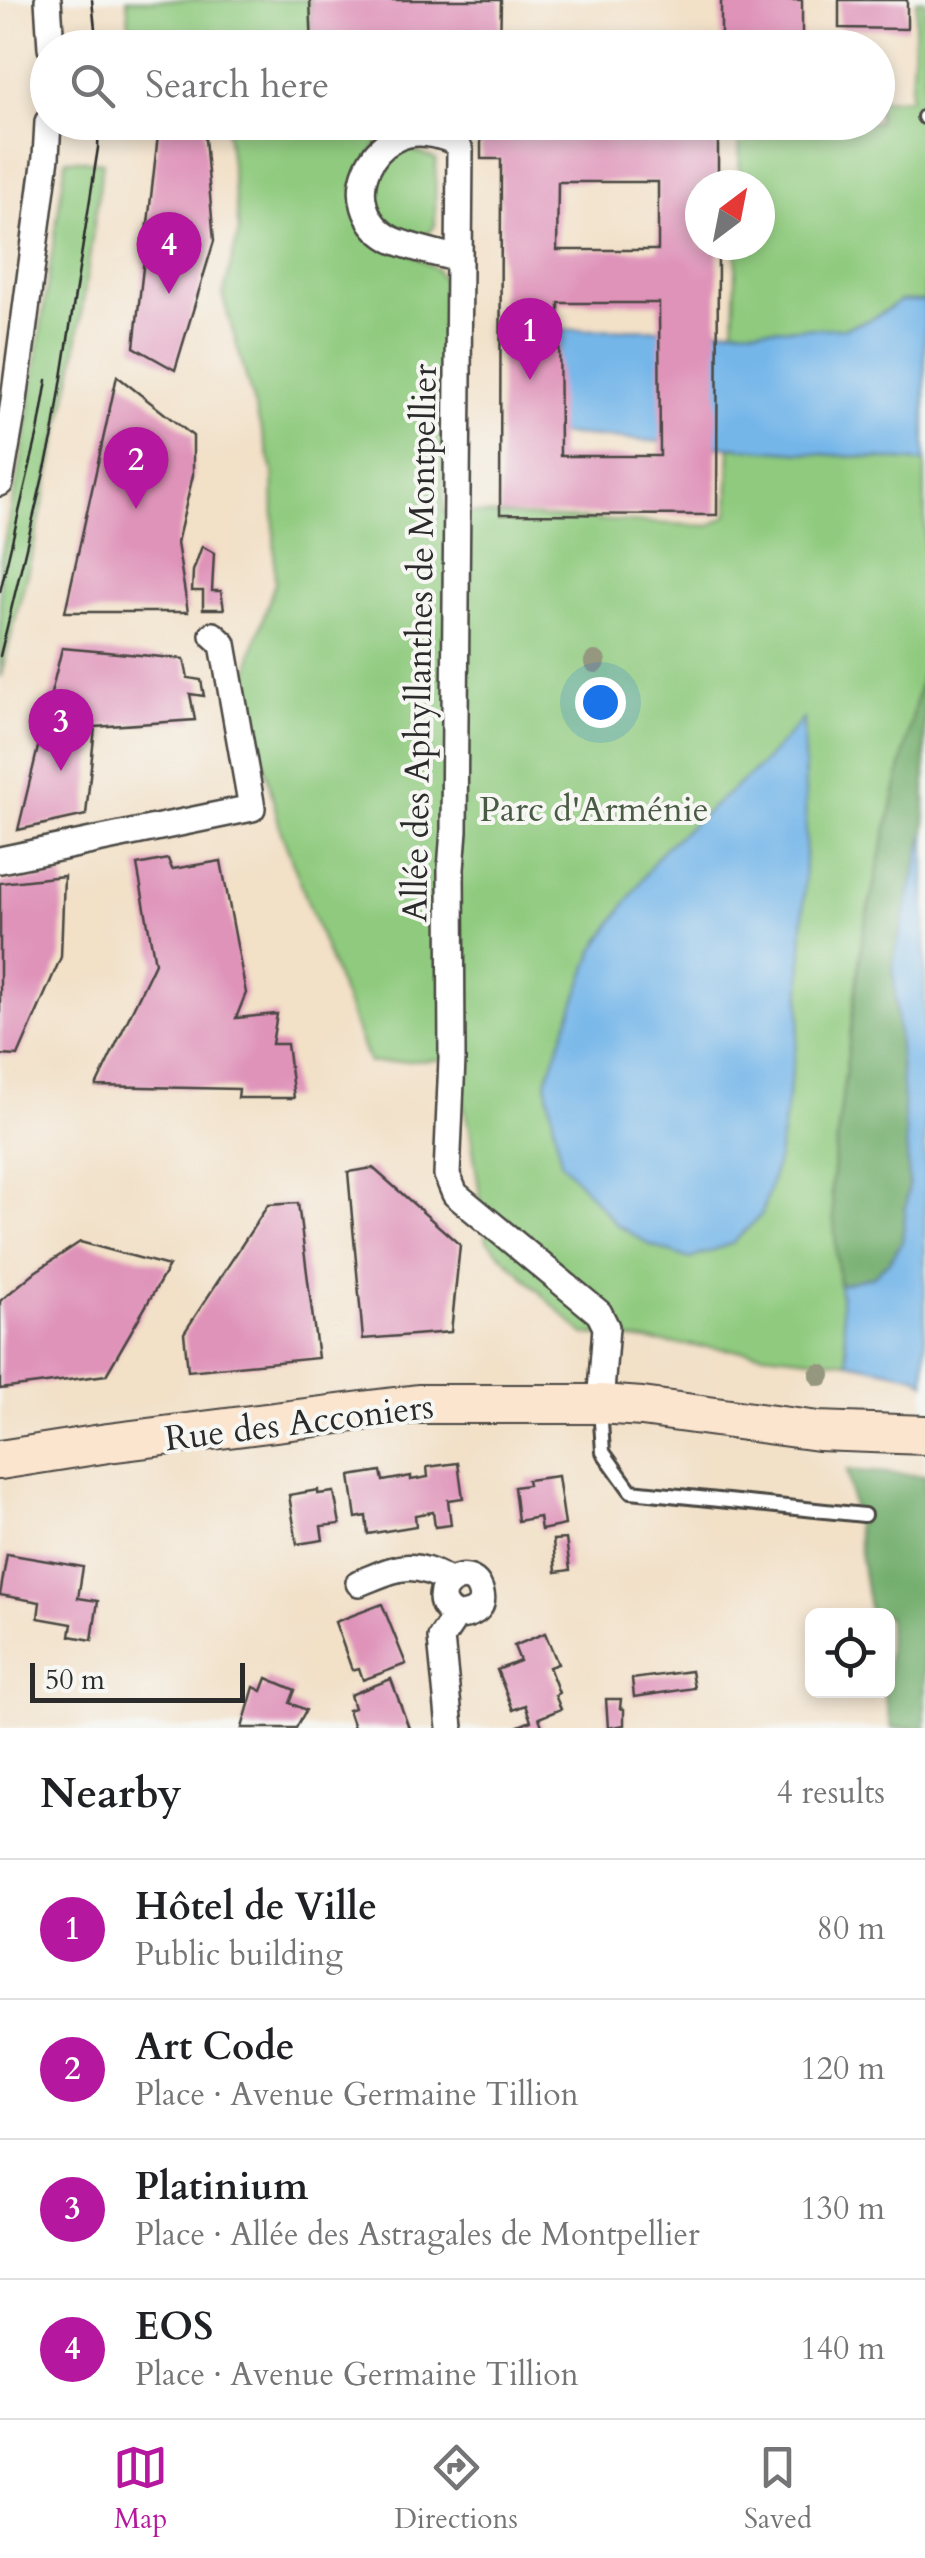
<!DOCTYPE html>
<html lang="en">
<head>
<meta charset="utf-8">
<style>
	:root { --surface:#fff; --page:#f2f2f2; --text:#202124; --muted:#757577; --line:#e0e0e0; --accent:#b5179e }
	body { margin:0; font-family:Cardo,serif; background:var(--page); color:var(--text) }
	.controls { position:absolute; right:30px; bottom:30px; display:grid; overflow:hidden; border-radius:15px; box-shadow:0 5px 15px #0003 }
	.controls button { width:90px; height:90px; display:grid; place-items:center; padding:0; border:0; border-bottom:2px solid var(--line); background:var(--surface); color:var(--text); font:50px sans-serif }
	.compass { position:absolute; left:685px; top:170px; width:90px; height:90px; border-radius:50%; background:var(--surface); box-shadow:0 5px 15px #0003; rotate:32deg }
	.scale { position:absolute; left:30px; bottom:25px; width:215px; box-sizing:border-box; padding-left:10px; border:5px solid #2b2b2b; border-top:0; font-size:28px; line-height:35px; white-space:nowrap; color:#2b2b2b; -webkit-text-stroke:8px #f6f6f2; paint-order:stroke }
	.you { position:absolute; left:600px; top:702px; width:35px; height:35px; margin:-25px; border:8px solid #fff; border-radius:50%; background:#1a73e8; box-shadow:0 0 0 15px #1a73e833 }
	.badge { display:grid; place-items:center; width:65px; height:65px; border-radius:50%; background:var(--accent); color:#fff; font-size:32px; font-weight:700 }
	.pin { position:absolute; translate:-50% -82px; filter:drop-shadow(0 2px 5px #0008) }
	.pin::after { content:''; position:absolute; top:52px; width:35px; height:30px; background:inherit; clip-path:polygon(0 0,100% 0,50% 100%) }
	.list { margin:0; padding:0; list-style:none }
	h2 { display:flex; justify-content:space-between; align-items:center; height:130px; margin:0; padding:0 40px; font-size:42px }
	h2 small { font-size:32px; font-weight:400; color:var(--muted) }
	.list li { display:grid; grid-template-columns:65px 1fr auto; gap:30px; align-items:center; box-sizing:border-box; height:140px; padding:0 40px; border-top:2px solid var(--line) }
	.list b { display:block; font-size:38px; white-space:nowrap }
	.list p { margin:0; font-size:32px; white-space:nowrap; color:var(--muted) }
	.list em { font-size:32px; font-style:normal; color:var(--muted) }
	.icon { flex:none; width:55px; height:55px; fill:none; stroke:currentColor; stroke-width:2; stroke-linecap:round; stroke-linejoin:round }
	.map { position:relative; flex:none; width:925px; height:1728px; overflow:hidden }
	.search { position:absolute; background:var(--surface); box-shadow:0 5px 15px #0003; left:30px; right:30px; top:30px; height:110px; display:flex; align-items:center; gap:25px; box-sizing:border-box; padding:0 35px; border-radius:55px; color:var(--muted); font-size:38px }
	.sheet { height:690px; background:var(--surface) }
	nav { display:flex; justify-content:space-around; align-items:center; box-sizing:border-box; height:140px; border-top:2px solid var(--line); background:var(--surface); font-size:28px; color:var(--muted) }
	nav a { display:grid; justify-items:center; gap:5px }
	nav .on { color:var(--accent) }
	.map>svg:first-child { display:block }
	.green { fill:#8fca7e; stroke:#5d7a54; stroke-width:2.5 }
	.forest { fill:#73ae6d; stroke:#4f6c4c; stroke-width:2.5 }
	.water { fill:#75b6e9; stroke:#50708a; stroke-width:2.5 }
	.building { fill:#df93b9; fill-rule:evenodd }
	.lines { fill:none; stroke-linecap:round; stroke-linejoin:round }
	.lane-casing { stroke:#494642; stroke-width:18 }
	.street-casing { stroke:#494642; stroke-width:30 }
	.secondary-casing { stroke:#494642; stroke-width:42 }
	.lane { stroke:#fff; stroke-width:12 }
	.street { stroke:#fff; stroke-width:25 }
	.secondary { stroke:#fce5cf; stroke-width:38 }
	.tram { stroke:#2b2b2b; stroke-width:2.5 }
	.tree { fill:#95977f }
	.labels { text-anchor:middle; stroke-width:8; stroke-linejoin:round; paint-order:stroke }
	.street-label { font-size:35px; fill:#2b2b2b; stroke:#f6f6f2 }
	.park-label { font-size:35px; fill:#495b44; stroke:#f6f6f2 }
</style>
</head>
<body>
<div class="map">
<svg width="925" height="1728" viewBox="0 0 925 1728">
	<rect width="100%" height="100%" fill="#f6f6f2"/>
	<filter id="ink" filterUnits="userSpaceOnUse"><feTurbulence type="fractalNoise" baseFrequency=".01" numOctaves="2"/><feDisplacementMap in="SourceGraphic" scale="20" xChannelSelector="R" yChannelSelector="G"/><feConvolveMatrix kernelMatrix="1 2 1 2 8 2 1 2 1" color-interpolation-filters="sRGB"/></filter>
	<filter id="wash" filterUnits="userSpaceOnUse"><feTurbulence type="fractalNoise" baseFrequency=".0048" numOctaves="4" result="noise"/><feDisplacementMap in="SourceGraphic" scale="40" xChannelSelector="R" yChannelSelector="G"/><feGaussianBlur stdDeviation="2.25" result="paint"/><feColorMatrix in="noise" values="0 0 0 0 0 0 0 0 0 0 0 0 0 0 0 0 0 1.4 0 .05"/><feComposite in="paint" operator="in"/></filter>
	<g filter="url(#wash)">
		<rect width="100%" height="100%" fill="#f2e0c7"/>
		<g class="green">
			<polygon points="127,0 310,0 311,47 131,47"/>
			<polygon points="917,0 925,0 925,106 923,106 920,127 925,128 925,301 900,301 874,318 845,328 734,330 737,245 760,245 760,185 739,185 740,134 784,133 784,123 878,122 878,100 910,98"/>
			<polygon points="226,123 386,123 385,131 352,188 414,256 436,269 444,281 444,512 710,526 728,515 730,447 925,462 925,662 863,933 831,1186 848,1362 583,1334 487,1241 470,1129 452,1059 369,1063 281,832 246,689 252,652 275,583 273,471 223,297 239,231"/>
			<path d="M 409,149 L 436,159 L 435,226 L 426,235 C 389,235 363,209 379,171 C 382,163 385,157 393,153 C 398,151 404,150 409,149 Z"/>
			<polygon points="66,159 103,162 74,365 31,558 0,678 0,563 21,463"/>
		</g>
		<g class="forest">
			<polygon points="925,662 925,832 893,963 909,1180 902,1242 891,1259 874,1276 839,1285 831,1186 863,933"/>
			<polygon points="847,1470 925,1476 925,1728 892,1728 883,1691 888,1690 888,1616 870,1615"/>
		</g>
		<g class="water">
			<polygon points="900,301 925,301 925,462 546,433 546,330 845,328 874,318"/>
			<polygon points="803,719 806,828 800,1021 778,1158 762,1214 733,1243 690,1259 651,1245 617,1225 561,1162 546,1081 594,950 662,850 760,766"/>
			<polygon points="925,832 925,1383 916,1376 848,1362 839,1285 874,1276 891,1259 902,1242 909,1180 893,963"/>
		</g>
		<g id="blocks">
			<g class="building">
				<polygon points="310,0 501,0 500,48 312,48"/>
				<rect x="721" y="0" width="81" height="48"/>
				<polygon points="839,0 907,0 907,29 839,28"/>
				<path d="M 481,124 L 718,126 L 718,185 L 700,185 L 700,245 L 718,245 L 717,515 L 500,514 L 501,159 L 481,159 ZM 558,182 L 658,182 L 658,250 L 557,250 ZM 559,303 L 659,303 L 660,456 L 560,456 Z"/>
				<polygon points="159,126 204,127 214,241 175,370 134,347"/>
				<polygon points="117,376 193,436 193,475 177,543 188,612 65,612"/>
				<polygon points="202,546 214,553 212,591 221,591 224,609 203,609 203,591 192,591 193,571"/>
				<polygon points="62,648 184,659 188,678 201,680 204,696 190,694 195,720 95,727 86,815 18,830"/>
				<polygon points="168,859 172,869 221,861 246,993 236,1018 277,1014 272,1044 287,1044 294,1098 238,1098 239,1089 96,1086 155,963 137,865"/>
				<polygon points="64,876 61,957 18,1056 0,1055 0,883"/>
				<polygon points="373,1168 460,1245 451,1332 363,1339 348,1172"/>
				<polygon points="298,1203 318,1358 188,1371 184,1333 268,1205"/>
				<polygon points="80,1242 169,1266 106,1375 0,1389 0,1301 35,1272"/>
				<polygon points="458,1463 463,1498 448,1500 451,1525 435,1527 433,1512 415,1515 416,1526 368,1534 366,1516 356,1518 350,1476 381,1471 383,1481 411,1476 411,1480 428,1477 427,1467"/>
				<polygon points="558,1476 565,1525 541,1530 539,1517 518,1521 514,1487 528,1485 527,1480"/>
				<polygon points="318,1490 318,1494 334,1492 340,1524 321,1526 323,1540 297,1544 289,1495"/>
				<polygon points="566,1539 570,1570 556,1572 553,1540"/>
				<polygon points="7,1554 83,1567 78,1598 98,1601 92,1640 70,1636 72,1624 38,1618 40,1602 0,1595"/>
				<polygon points="382,1604 406,1664 363,1680 359,1668 352,1670 335,1622"/>
				<polygon points="545,1633 558,1664 549,1667 559,1693 555,1695 561,1709 539,1718 543,1728 514,1728 531,1721 525,1705 513,1710 497,1670 520,1661 514,1646"/>
				<polygon points="691,1671 694,1688 634,1697 632,1679"/>
				<polygon points="267,1678 295,1690 290,1703 306,1710 296,1728 242,1728 254,1687 262,1691"/>
				<polygon points="391,1679 409,1728 354,1728 348,1710 354,1708 350,1695"/>
				<polygon points="606,1699 621,1699 620,1708 624,1709 624,1725 608,1728"/>
			</g>
		</g>
	</g>
	<g filter="url(#ink)">
		<use href="#blocks" fill-opacity="0" stroke="#494642" stroke-width="2.5"/>
		<g class="lines">
			<defs>
				<g id="lane">
					<polyline points="924,117 925,117"/>
					<polyline points="600,1407 603,1452 631,1491 864,1515"/>
				</g>
				<g id="street">
					<polyline points="48,0 51,48"/>
					<path d="M 459,259 C 440,254 407,247 391,239 C 333,206 371,119 435,135 C 446,138 455,139 460,150 L 454,831 L 451,869 L 452,1059 L 447,1175 L 455,1194 L 599,1313 L 606,1327 L 600,1404"/>
					<polyline points="0,483 13,408 46,157 48,122"/>
					<polyline points="0,860 252,808 223,644 213,635"/>
					<path d="M 359,1583 C 397,1568 411,1558 449,1581"/>
					<path d="M 450,1728 L 441,1638 L 456,1616 C 470,1616 485,1610 481,1593 C 471,1556 417,1594 456,1616"/>
				</g>
				<polyline id="secondary" points="0,1460 108,1443 418,1404 600,1404 642,1407 818,1431 925,1435"/>
			</defs>
			<use href="#lane" class="lane-casing"/>
			<use href="#street" class="street-casing"/>
			<use href="#secondary" class="secondary-casing"/>
			<use href="#lane" class="lane"/>
			<use href="#street" class="street"/>
			<use href="#secondary" class="secondary"/>
			<g class="tram">
				<polyline points="92,0 97,48"/>
				<polyline points="0,592 38,432 47,380"/>
				<polyline points="0,656 53,435 98,148 99,122"/>
			</g>
		</g>
		<g class="tree">
			<circle cx="595" cy="662" r="11"/>
			<circle cx="820" cy="1375" r="11"/>
		</g>
	</g>
	<g class="labels">
		<g class="street-label">
			<text transform="translate(419 643) rotate(-89)" y="12">Allée des Aphyllanthes de Montpellier</text>
			<text transform="translate(299 1422) rotate(-7)" y="12">Rue des Acconiers</text>
		</g>
		<g class="park-label">
			<text x="594" y="821">Parc d'Arménie</text>
		</g>
	</g>
</svg>
<div class="controls">
<button><svg class="icon" aria-label="locate" viewBox="0 0 24 24"><circle cx="12" cy="12" r="6"/><path d="M12 2v4M12 18v4M2 12h4M18 12h4"/></svg></button>
</div>
<svg class="compass" viewBox="-18 -18 36 36"><path d="M0-13l5 13h-10z" fill="#e53935"/><path d="M0 13l5-13h-10z" fill="#757577"/></svg>
<div class="scale">50 m</div>
<div class="you"></div>
<div class="pin badge" style="left:530px;top:380px">1</div>
<div class="pin badge" style="left:136px;top:509px">2</div>
<div class="pin badge" style="left:61px;top:771px">3</div>
<div class="pin badge" style="left:169px;top:294px">4</div>
<div class="search"><svg class="icon" aria-label="search" viewBox="0 0 24 24"><circle cx="10" cy="10" r="6"/><path d="M15 15l6 6"/></svg>Search here</div>
</div>
<section class="sheet">
<h2>Nearby<small>4 results</small></h2>
<ul class="list">
<li><span class="badge">1</span><div><b>Hôtel de Ville</b><p>Public building</p></div><em>80 m</em></li>
<li><span class="badge">2</span><div><b>Art Code</b><p>Place · Avenue Germaine Tillion</p></div><em>120 m</em></li>
<li><span class="badge">3</span><div><b>Platinium</b><p>Place · Allée des Astragales de Montpellier</p></div><em>130 m</em></li>
<li><span class="badge">4</span><div><b>EOS</b><p>Place · Avenue Germaine Tillion</p></div><em>140 m</em></li>
</ul>
</section>
<nav>
<a class="on"><svg class="icon" aria-label="map" viewBox="0 0 24 24"><path d="M3 6l6-2 6 2 6-2v14l-6 2-6-2-6 2zM9 4v14M15 6v14"/></svg>Map</a>
<a><svg class="icon" aria-label="directions" viewBox="0 0 24 24"><path d="M12 3l9 9-9 9-9-9zM9 14v-3h6M13 9l2 2-2 2"/></svg>Directions</a>
<a><svg class="icon" aria-label="saved" viewBox="0 0 24 24"><path d="M7 4h10v16l-5-4-5 4z"/></svg>Saved</a>
</nav>
</body>
</html>
